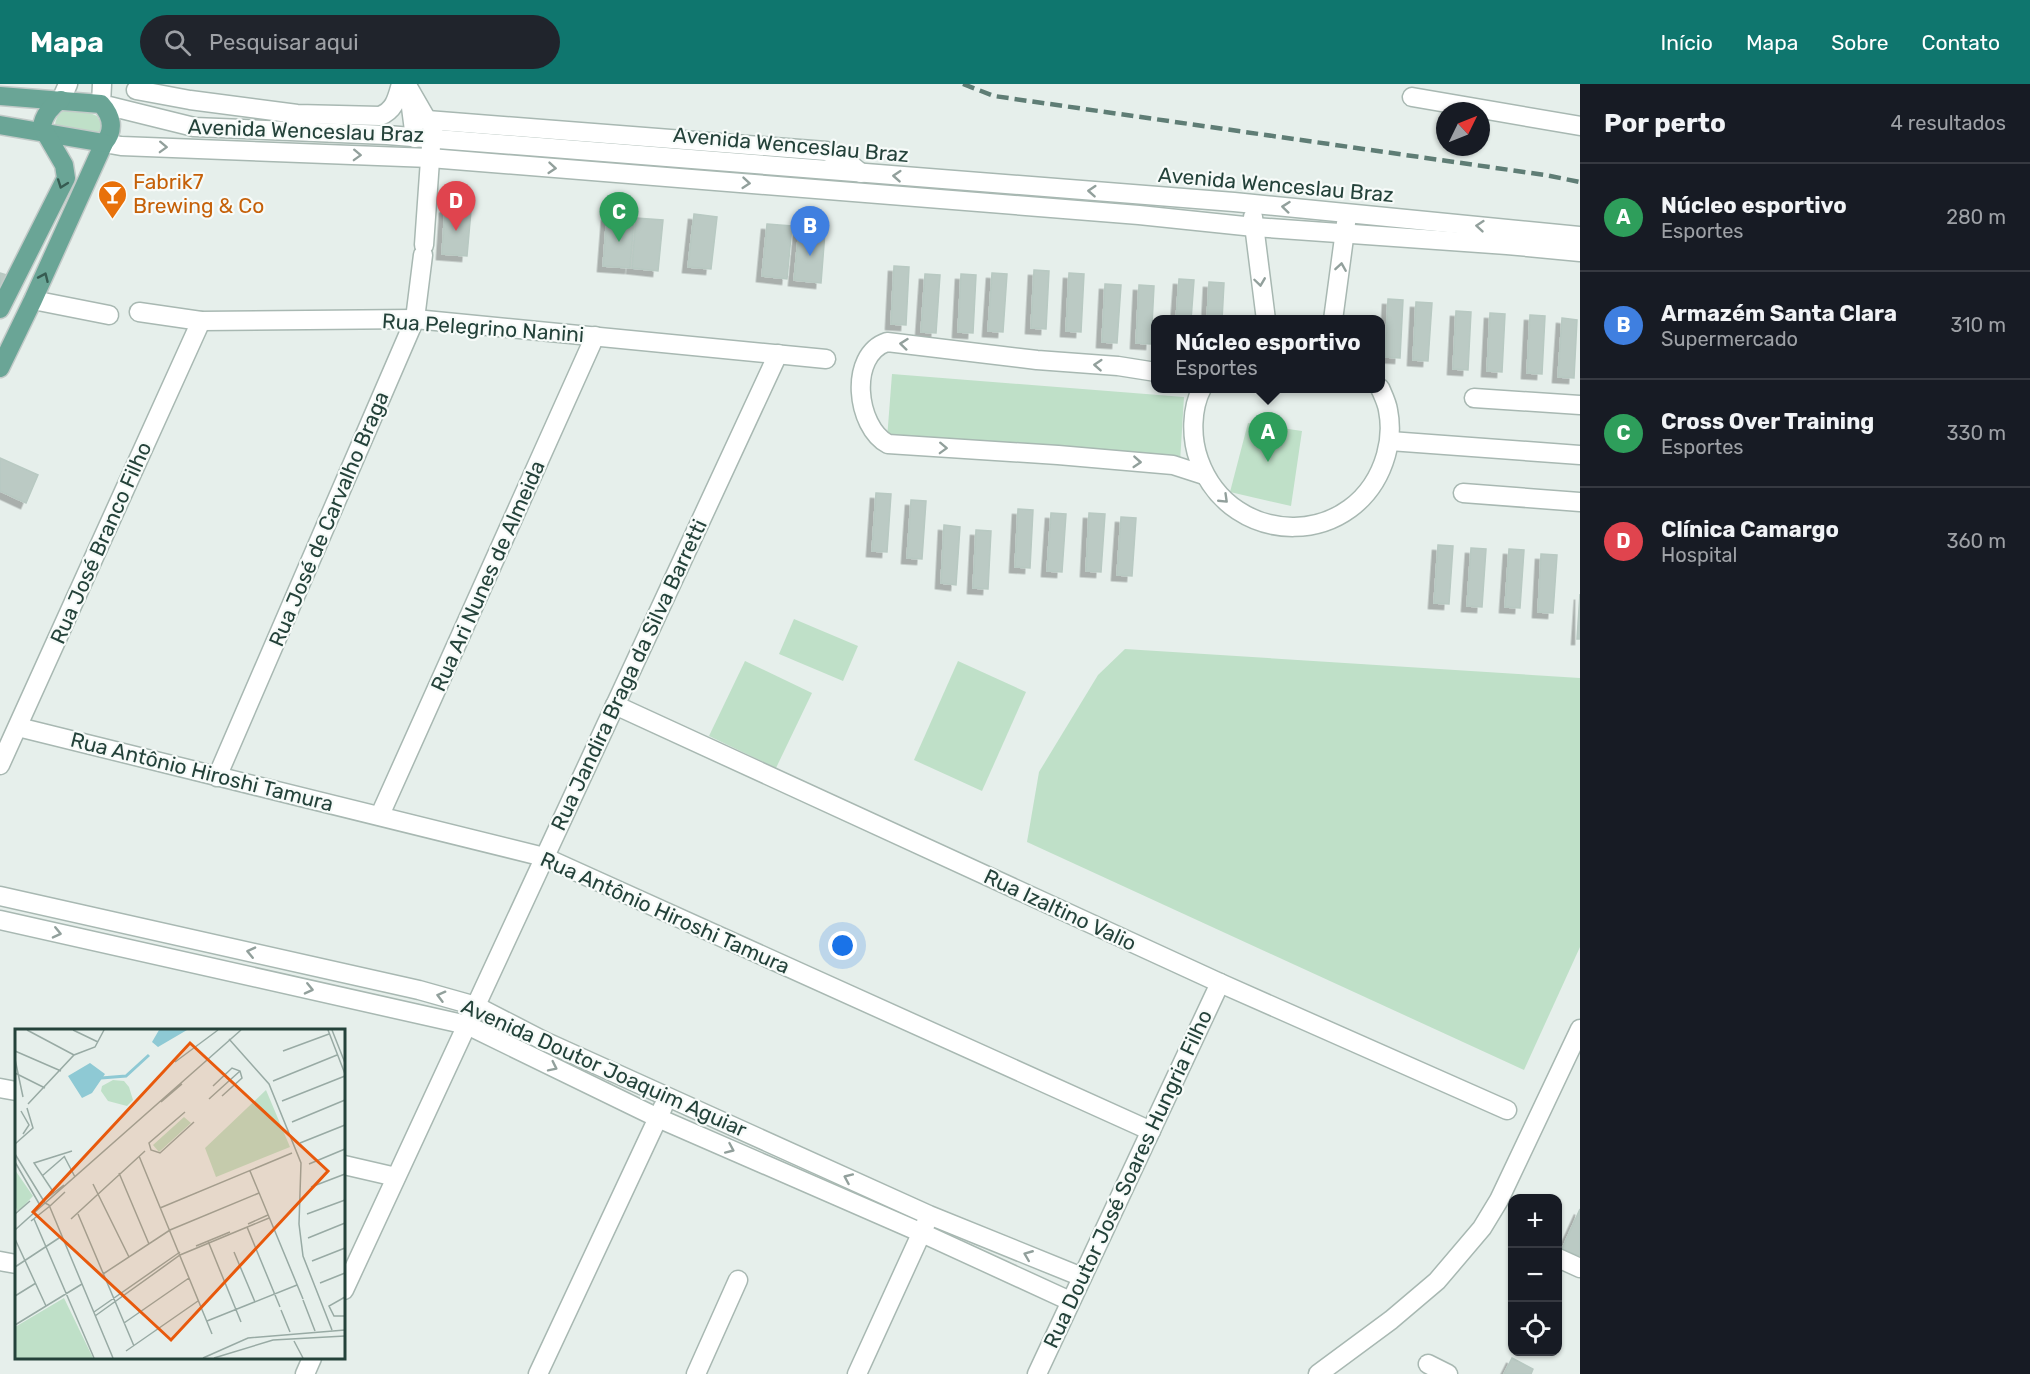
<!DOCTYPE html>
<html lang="pt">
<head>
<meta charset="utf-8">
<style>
	:root { --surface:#171b24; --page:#20242c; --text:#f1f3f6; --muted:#9ea1a6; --line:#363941; --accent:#0f766e }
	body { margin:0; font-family:Rubik,sans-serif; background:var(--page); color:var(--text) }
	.controls { position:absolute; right:18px; bottom:18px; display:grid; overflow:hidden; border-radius:12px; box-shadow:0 2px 4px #0004 }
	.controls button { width:54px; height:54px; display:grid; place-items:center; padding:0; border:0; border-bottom:2px solid var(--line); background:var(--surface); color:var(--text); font:30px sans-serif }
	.compass { position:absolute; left:1436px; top:18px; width:54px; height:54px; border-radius:50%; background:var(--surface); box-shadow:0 2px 4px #0004; rotate:47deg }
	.you { position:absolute; left:843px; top:862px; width:21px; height:21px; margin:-15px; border:4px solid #fff; border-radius:50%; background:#1a73e8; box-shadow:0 0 0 9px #1a73e833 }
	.badge { display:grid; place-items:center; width:39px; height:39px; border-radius:50%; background:var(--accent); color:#fff; font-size:20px; font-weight:700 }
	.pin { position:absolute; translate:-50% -50px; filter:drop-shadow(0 2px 3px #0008) }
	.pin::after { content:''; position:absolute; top:32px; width:21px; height:18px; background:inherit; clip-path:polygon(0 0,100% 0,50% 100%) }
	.popup { position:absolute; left:1151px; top:231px; width:234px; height:78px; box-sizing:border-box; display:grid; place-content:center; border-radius:12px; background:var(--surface); filter:drop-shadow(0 2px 4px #0005); font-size:20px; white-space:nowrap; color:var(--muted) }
	.popup b { font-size:22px; color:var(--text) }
	.popup::after { content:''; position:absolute; left:50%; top:100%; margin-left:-12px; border:12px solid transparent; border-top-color:var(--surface) }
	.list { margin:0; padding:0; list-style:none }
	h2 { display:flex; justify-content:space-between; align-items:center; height:78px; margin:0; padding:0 24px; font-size:26px }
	h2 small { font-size:20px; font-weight:400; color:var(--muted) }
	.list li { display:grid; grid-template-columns:39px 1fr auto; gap:18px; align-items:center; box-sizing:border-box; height:108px; padding:0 24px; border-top:2px solid var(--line) }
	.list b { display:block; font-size:22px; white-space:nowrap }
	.list p { margin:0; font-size:20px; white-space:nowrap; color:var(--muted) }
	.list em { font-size:20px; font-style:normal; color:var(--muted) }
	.icon { flex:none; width:33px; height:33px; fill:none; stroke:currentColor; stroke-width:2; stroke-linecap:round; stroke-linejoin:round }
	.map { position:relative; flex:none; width:1580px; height:1290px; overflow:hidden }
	header { display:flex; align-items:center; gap:36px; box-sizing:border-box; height:84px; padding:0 30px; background:var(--accent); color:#fff }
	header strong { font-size:28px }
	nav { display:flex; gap:33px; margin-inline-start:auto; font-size:21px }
	.search { width:420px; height:54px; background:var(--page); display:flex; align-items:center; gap:15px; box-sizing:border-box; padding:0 21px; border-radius:33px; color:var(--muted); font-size:22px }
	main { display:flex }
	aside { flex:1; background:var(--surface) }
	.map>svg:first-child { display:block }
	.green { fill:#bfe0c8 }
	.building { fill:#bbcac4; stroke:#b8c9c2; stroke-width:1.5; filter:url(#shadow) }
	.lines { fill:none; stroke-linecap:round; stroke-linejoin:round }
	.minor-casing { stroke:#a8b8b2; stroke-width:21 }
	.major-casing { stroke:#c2cac8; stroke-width:21 }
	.minor { stroke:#fff; stroke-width:18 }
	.major { stroke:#6aa596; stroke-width:18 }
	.rail { stroke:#5f7d75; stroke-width:4.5; stroke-dasharray:12 6; stroke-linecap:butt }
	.oneway { stroke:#92a09c }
	.oneway2 { stroke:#365b51 }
	.labels { text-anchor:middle; stroke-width:4.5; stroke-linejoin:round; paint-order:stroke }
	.street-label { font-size:21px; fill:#24423a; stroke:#f7fbf9 }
	.food-label { font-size:21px; fill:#c56008; stroke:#f7fbf9; text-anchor:start }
	.inset-river { fill:none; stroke:#8ec9d4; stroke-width:3 }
	.inset-road { fill:none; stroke:#98aaa4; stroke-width:1.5 }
	.view { fill:#e8590c; fill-opacity:0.15; stroke:#e8590c; stroke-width:3 }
	.inset-edge { fill:none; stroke:#24423a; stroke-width:3 }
</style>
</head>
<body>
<header>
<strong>Mapa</strong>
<div class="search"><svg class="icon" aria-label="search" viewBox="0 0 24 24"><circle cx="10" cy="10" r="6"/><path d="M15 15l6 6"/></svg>Pesquisar aqui</div>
<nav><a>Início</a><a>Mapa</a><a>Sobre</a><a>Contato</a></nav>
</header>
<main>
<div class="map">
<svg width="1580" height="1290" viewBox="0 0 1580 1290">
	<defs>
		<filter id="shadow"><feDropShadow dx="-5.5" dy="5.5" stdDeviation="0" flood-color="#0004"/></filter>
	</defs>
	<rect width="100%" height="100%" fill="#e6efeb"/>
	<g class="green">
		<path d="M 76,23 L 97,32 L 103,43 L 99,51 L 60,46 L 55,41 C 56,29 65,25 76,23 Z"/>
		<polygon points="892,290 1184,313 1180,378 887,355"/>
		<polygon points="1248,339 1302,347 1291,422 1230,408"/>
		<polygon points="794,535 858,562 843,597 779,570"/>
		<polygon points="1125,565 1580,594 1580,863 1524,986 1027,758 1039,688 1098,591"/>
		<polygon points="745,577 812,609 776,684 709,652"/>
		<polygon points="958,577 1026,608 982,707 914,676"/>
	</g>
	<g class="building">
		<polygon points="455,114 472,115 467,172 442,170 445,124"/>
		<polygon points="694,130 717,133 711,185 688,183"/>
		<polygon points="607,131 634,134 630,184 603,182"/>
		<polygon points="636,134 663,136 658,187 632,184"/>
		<polygon points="767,140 792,142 787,195 762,192"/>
		<polygon points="799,145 825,148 821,199 794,196"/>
		<polygon points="894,182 909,183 906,241 891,240"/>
		<polygon points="1034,186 1049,187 1046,245 1031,244"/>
		<polygon points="0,189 10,192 0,210"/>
		<polygon points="992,189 1007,190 1003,248 988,247"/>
		<polygon points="1069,189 1084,190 1081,248 1066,247"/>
		<polygon points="925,190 940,191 936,249 921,248"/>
		<polygon points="961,190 976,191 973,249 958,248"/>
		<polygon points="1179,195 1194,196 1191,236 1176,236"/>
		<polygon points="1209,198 1224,199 1222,236 1207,236"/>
		<polygon points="1105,200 1121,201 1117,259 1102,258"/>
		<polygon points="1139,201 1154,202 1151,260 1136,259"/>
		<polygon points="1388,215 1403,216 1400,274 1385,273"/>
		<polygon points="1416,218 1432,219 1428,277 1413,276"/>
		<polygon points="1456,227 1471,228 1468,286 1453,285"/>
		<polygon points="1490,229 1505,230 1502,288 1487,287"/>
		<polygon points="1530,231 1545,232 1542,290 1527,289"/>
		<polygon points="1562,234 1577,236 1574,294 1558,293"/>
		<polygon points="0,374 38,391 26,419 0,407"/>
		<polygon points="876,409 891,410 887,468 872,467"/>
		<polygon points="911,416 926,417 922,475 907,474"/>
		<polygon points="1018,425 1033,426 1030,484 1015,483"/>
		<polygon points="1051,429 1066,430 1062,488 1047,487"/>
		<polygon points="1089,429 1105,430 1101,488 1086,487"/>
		<polygon points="1121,433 1136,434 1132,492 1117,491"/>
		<polygon points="944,441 960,443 956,501 941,499"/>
		<polygon points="976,446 991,447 988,505 973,504"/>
		<polygon points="1438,461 1453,462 1449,520 1434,519"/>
		<polygon points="1471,464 1486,465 1482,523 1467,522"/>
		<polygon points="1509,465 1524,466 1520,524 1505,523"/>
		<polygon points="1541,470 1557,471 1553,529 1538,528"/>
		<polygon points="1580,510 1580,555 1577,555"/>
		<polygon points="1580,1125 1580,1172 1562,1165"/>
		<polygon points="1512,1274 1533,1285 1531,1290 1504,1290"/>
	</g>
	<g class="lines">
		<defs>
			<g id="minor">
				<polyline points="102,0 101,20 194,43 387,51 1234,118 1580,152"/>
				<polyline points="408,3 427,36 434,43"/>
				<path d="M 136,6 L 190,16 L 297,30 L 380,32 C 395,26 397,14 401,0"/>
				<polyline points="409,8 415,54"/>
				<polyline points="1412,13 1580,42"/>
				<polyline points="61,16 68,0"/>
				<polyline points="427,36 826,67 844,75 861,89"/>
				<polyline points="104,59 121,62 430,74 1139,131 1254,143 1507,161 1580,168"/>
				<polyline points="1253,133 1266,236"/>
				<polyline points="424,161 431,62"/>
				<polyline points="33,216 109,231"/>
				<polyline points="139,228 201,237 415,235 826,275"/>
				<polyline points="1333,236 1346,139"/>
				<path d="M 1156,288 L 1118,282 L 1037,276 L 887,258 C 848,271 856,343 888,360 L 1058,371 L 1173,381 L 1204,391"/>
				<path d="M 1202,304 C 1191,325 1191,354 1199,376 C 1231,466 1359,466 1386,371 C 1390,357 1391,341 1388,326 C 1387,319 1383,311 1380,304"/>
				<polyline points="1474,314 1580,321"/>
				<polyline points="1390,357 1580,371"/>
				<polyline points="1463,409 1580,418"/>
				<polyline points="615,621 1220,899 1507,1026"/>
				<polyline points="18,643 544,773 1151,1047"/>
				<polyline points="0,681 201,237"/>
				<polyline points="217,693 415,235 423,171"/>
				<polyline points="380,731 595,252"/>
				<polyline points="0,812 419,906 476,922 544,957 929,1131 1082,1193"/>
				<polyline points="0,836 467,941 658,1034 922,1149 1070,1217"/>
				<polyline points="0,1004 16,1007"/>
				<polyline points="344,1081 396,1093"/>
				<polyline points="1558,1174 1580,1184"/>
				<polyline points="0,1177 16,1180"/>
				<polyline points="344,1206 778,270"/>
				<polyline points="1428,1280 1448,1290"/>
				<polyline points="305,1290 312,1274"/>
				<polyline points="538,1290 663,1023"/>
				<polyline points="696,1290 738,1196"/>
				<polyline points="857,1290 926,1139"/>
				<polyline points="1037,1290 1220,899"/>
				<polyline points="1318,1290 1391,1236 1437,1197 1482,1144 1499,1116 1580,945"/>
			</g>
			<g id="major">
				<path d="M 0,12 L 101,20 C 112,32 115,46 104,59 L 33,216 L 0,284"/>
				<polyline points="0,41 104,59"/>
				<path d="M 0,225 L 66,94 L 64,81 L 42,43 C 43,32 52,21 61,16"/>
			</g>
		</defs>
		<use href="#minor" class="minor-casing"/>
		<use href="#major" class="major-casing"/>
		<use href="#minor" class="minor"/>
		<use href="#major" class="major"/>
		<polyline class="rail" points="963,0 994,12 1545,91 1580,98"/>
	</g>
	<defs><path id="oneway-chevron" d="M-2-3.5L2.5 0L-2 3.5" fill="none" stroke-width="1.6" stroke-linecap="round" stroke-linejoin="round" transform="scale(1.5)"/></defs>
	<g class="oneway">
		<use href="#oneway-chevron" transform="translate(163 63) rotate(2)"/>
		<use href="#oneway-chevron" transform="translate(357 71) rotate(2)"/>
		<use href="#oneway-chevron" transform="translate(552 84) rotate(5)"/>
		<use href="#oneway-chevron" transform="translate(897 92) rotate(-176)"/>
		<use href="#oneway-chevron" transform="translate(746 99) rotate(5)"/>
		<use href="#oneway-chevron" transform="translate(1092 107) rotate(-176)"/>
		<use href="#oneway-chevron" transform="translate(1286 123) rotate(-174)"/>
		<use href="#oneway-chevron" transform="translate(1480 142) rotate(-175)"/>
		<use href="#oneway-chevron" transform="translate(1341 183) rotate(-81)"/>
		<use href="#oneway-chevron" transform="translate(1260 198) rotate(82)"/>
		<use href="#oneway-chevron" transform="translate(904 260) rotate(-174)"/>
		<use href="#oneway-chevron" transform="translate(1098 281) rotate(-176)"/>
		<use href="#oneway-chevron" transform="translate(943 364) rotate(2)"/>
		<use href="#oneway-chevron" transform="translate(1137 378) rotate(4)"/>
		<use href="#oneway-chevron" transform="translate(1224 415) rotate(44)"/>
		<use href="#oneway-chevron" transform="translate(57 849) rotate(13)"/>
		<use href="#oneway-chevron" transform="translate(251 868) rotate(-167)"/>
		<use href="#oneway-chevron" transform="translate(309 905) rotate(13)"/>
		<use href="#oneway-chevron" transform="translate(441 912) rotate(-165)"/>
		<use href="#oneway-chevron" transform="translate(553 983) rotate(26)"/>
		<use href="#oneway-chevron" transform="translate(730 1065) rotate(24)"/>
		<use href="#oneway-chevron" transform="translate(848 1094) rotate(-156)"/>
		<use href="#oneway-chevron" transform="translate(1028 1171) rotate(-158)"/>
	</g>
	<g class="oneway2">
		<use href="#oneway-chevron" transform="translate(62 100) rotate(110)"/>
		<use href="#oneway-chevron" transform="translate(44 193) rotate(-66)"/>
	</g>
	<defs>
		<symbol id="bar-pin" viewBox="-11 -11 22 30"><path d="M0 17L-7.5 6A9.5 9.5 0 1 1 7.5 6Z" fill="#e8710a" stroke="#f7fbf9"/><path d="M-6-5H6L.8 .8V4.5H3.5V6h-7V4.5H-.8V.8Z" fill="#fff"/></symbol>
	</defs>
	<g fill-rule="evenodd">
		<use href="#bar-pin" x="96" y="94" width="33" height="45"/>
	</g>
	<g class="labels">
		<g class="street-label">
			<text transform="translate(306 47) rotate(2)" y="7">Avenida Wenceslau Braz</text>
			<text transform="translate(791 61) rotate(5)" y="7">Avenida Wenceslau Braz</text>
			<text transform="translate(1276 101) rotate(5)" y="7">Avenida Wenceslau Braz</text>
			<text transform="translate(483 244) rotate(4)" y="7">Rua Pelegrino Nanini</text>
			<text transform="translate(329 435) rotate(-67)" y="7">Rua José de Carvalho Braga</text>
			<text transform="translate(101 459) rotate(-66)" y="7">Rua José Branco Filho</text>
			<text transform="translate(488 492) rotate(-66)" y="7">Rua Ari Nunes de Almeida</text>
			<text transform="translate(629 591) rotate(-65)" y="7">Rua Jandira Braga da Silva Barretti</text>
			<text transform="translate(202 688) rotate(14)" y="7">Rua Antônio Hiroshi Tamura</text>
			<text transform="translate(1060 826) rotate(25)" y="7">Rua Izaltino Valio</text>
			<text transform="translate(665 829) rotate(24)" y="7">Rua Antônio Hiroshi Tamura</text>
			<text transform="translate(604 984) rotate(24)" y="7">Avenida Doutor Joaquim Aguiar</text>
			<text transform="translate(1128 1095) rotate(-65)" y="7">Rua Doutor José Soares Hungria Filho</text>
		</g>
		<g class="food-label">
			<text x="133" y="105">Fabrik7<tspan x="133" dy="24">Brewing &amp; Co</tspan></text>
		</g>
	</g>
	<g transform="translate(15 945)">
		<rect width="330" height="330" fill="#e6efeb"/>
		<path d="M 98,51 L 109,52 L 114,58 L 118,71 L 112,77 L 93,72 L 86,62 L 87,57 ZM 251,61 L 275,118 L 201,148 L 190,119 ZM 169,88 L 176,94 L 144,123 L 138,116 ZM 0,141 L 18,167 L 3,183 L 0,176 ZM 49,269 L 78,329 L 0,329 L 0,298 Z" fill="#bfe0c8"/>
		<path d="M 144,1 L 172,1 L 143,18 L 137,13 ZM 75,34 L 90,45 L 77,64 L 67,69 L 53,47 Z" fill="#8ec9d4"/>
		<path class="inset-river" d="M 86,49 L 111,47 L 134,26"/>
		<path class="inset-road" d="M 12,1 L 59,26M 58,1 L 83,13M 313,1 L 330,45M 317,1 L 330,34M 214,10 L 254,55 L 286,134 L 284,195 L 288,227 L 317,301M 0,22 L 46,42M 268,22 L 314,5M 0,30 L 8,68M 160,33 L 203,1M 0,44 L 30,59M 258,52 L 322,26M 198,57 L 217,39 L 225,42 L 227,49 L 207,67M 194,70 L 225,42M 267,72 L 330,47M 146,73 L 167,55M 13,75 L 59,26 L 80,18 L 89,1M 6,82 L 14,96 L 8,105M 170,83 L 134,114 L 136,121 L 145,124 L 179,93M 277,93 L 330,71M 285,114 L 330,96M 0,115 L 18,99 L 12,79M 0,125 L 30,174 L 226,1M 49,127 L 60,148M 124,127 L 197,305M 0,133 L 26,178M 294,135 L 330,120M 235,142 L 288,270M 104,144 L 134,215M 27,147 L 50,127M 78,155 L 114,228M 296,158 L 330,145M 39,164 L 19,134 L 57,122M 32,169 L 49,156M 35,177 L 50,163M 145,179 L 277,124M 0,185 L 15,172M 63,185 L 119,317M 292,185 L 330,171M 19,190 L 79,329M 56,190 L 130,122M 16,192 L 35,177M 233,195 L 253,186M 232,198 L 265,278M 0,201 L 30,174 L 34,176 L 98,329M 293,209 L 330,194M 0,210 L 31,277M 193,212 L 226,293M 181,217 L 215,203M 219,223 L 240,273M 297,232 L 330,219M 0,238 L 44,209M 88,245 L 155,201 L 244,164M 305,254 L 330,244M 0,267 L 21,254M 330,268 L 314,277 L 319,287 L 330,287M 288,271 L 300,302M 266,281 L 275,303M 79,283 L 165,223M 80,287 L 165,226 L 254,189M 192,292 L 282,256M 109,294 L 174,249M 0,296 L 67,255M 279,312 L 288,329M 111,322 L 183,272M 188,329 L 233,309 L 330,301M 199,329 L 258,311 L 330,307"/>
		<path class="view" d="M 175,14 L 313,142 L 156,311 L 18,183 Z"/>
		<rect width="330" height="330" class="inset-edge"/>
	</g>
</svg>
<div class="controls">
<button>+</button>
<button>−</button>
<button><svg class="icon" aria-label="locate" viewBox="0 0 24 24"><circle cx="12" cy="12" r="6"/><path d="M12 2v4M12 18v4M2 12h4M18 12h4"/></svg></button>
</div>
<svg class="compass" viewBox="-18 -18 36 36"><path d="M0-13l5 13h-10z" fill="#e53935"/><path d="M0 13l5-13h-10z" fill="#9ea1a6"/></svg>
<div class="you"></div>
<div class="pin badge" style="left:1268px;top:378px;background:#2e9e5b">A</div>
<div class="popup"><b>Núcleo esportivo</b>Esportes</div>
<div class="pin badge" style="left:810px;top:172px;background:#3f7fe0">B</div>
<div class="pin badge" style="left:619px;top:158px;background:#2e9e5b">C</div>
<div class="pin badge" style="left:456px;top:147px;background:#e0444e">D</div>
</div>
<aside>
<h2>Por perto<small>4 resultados</small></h2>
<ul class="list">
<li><span class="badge" style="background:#2e9e5b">A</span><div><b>Núcleo esportivo</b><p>Esportes</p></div><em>280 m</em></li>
<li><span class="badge" style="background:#3f7fe0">B</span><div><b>Armazém Santa Clara</b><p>Supermercado</p></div><em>310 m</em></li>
<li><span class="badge" style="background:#2e9e5b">C</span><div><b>Cross Over Training</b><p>Esportes</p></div><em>330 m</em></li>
<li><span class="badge" style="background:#e0444e">D</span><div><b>Clínica Camargo</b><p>Hospital</p></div><em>360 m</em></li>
</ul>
</aside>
</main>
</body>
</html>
